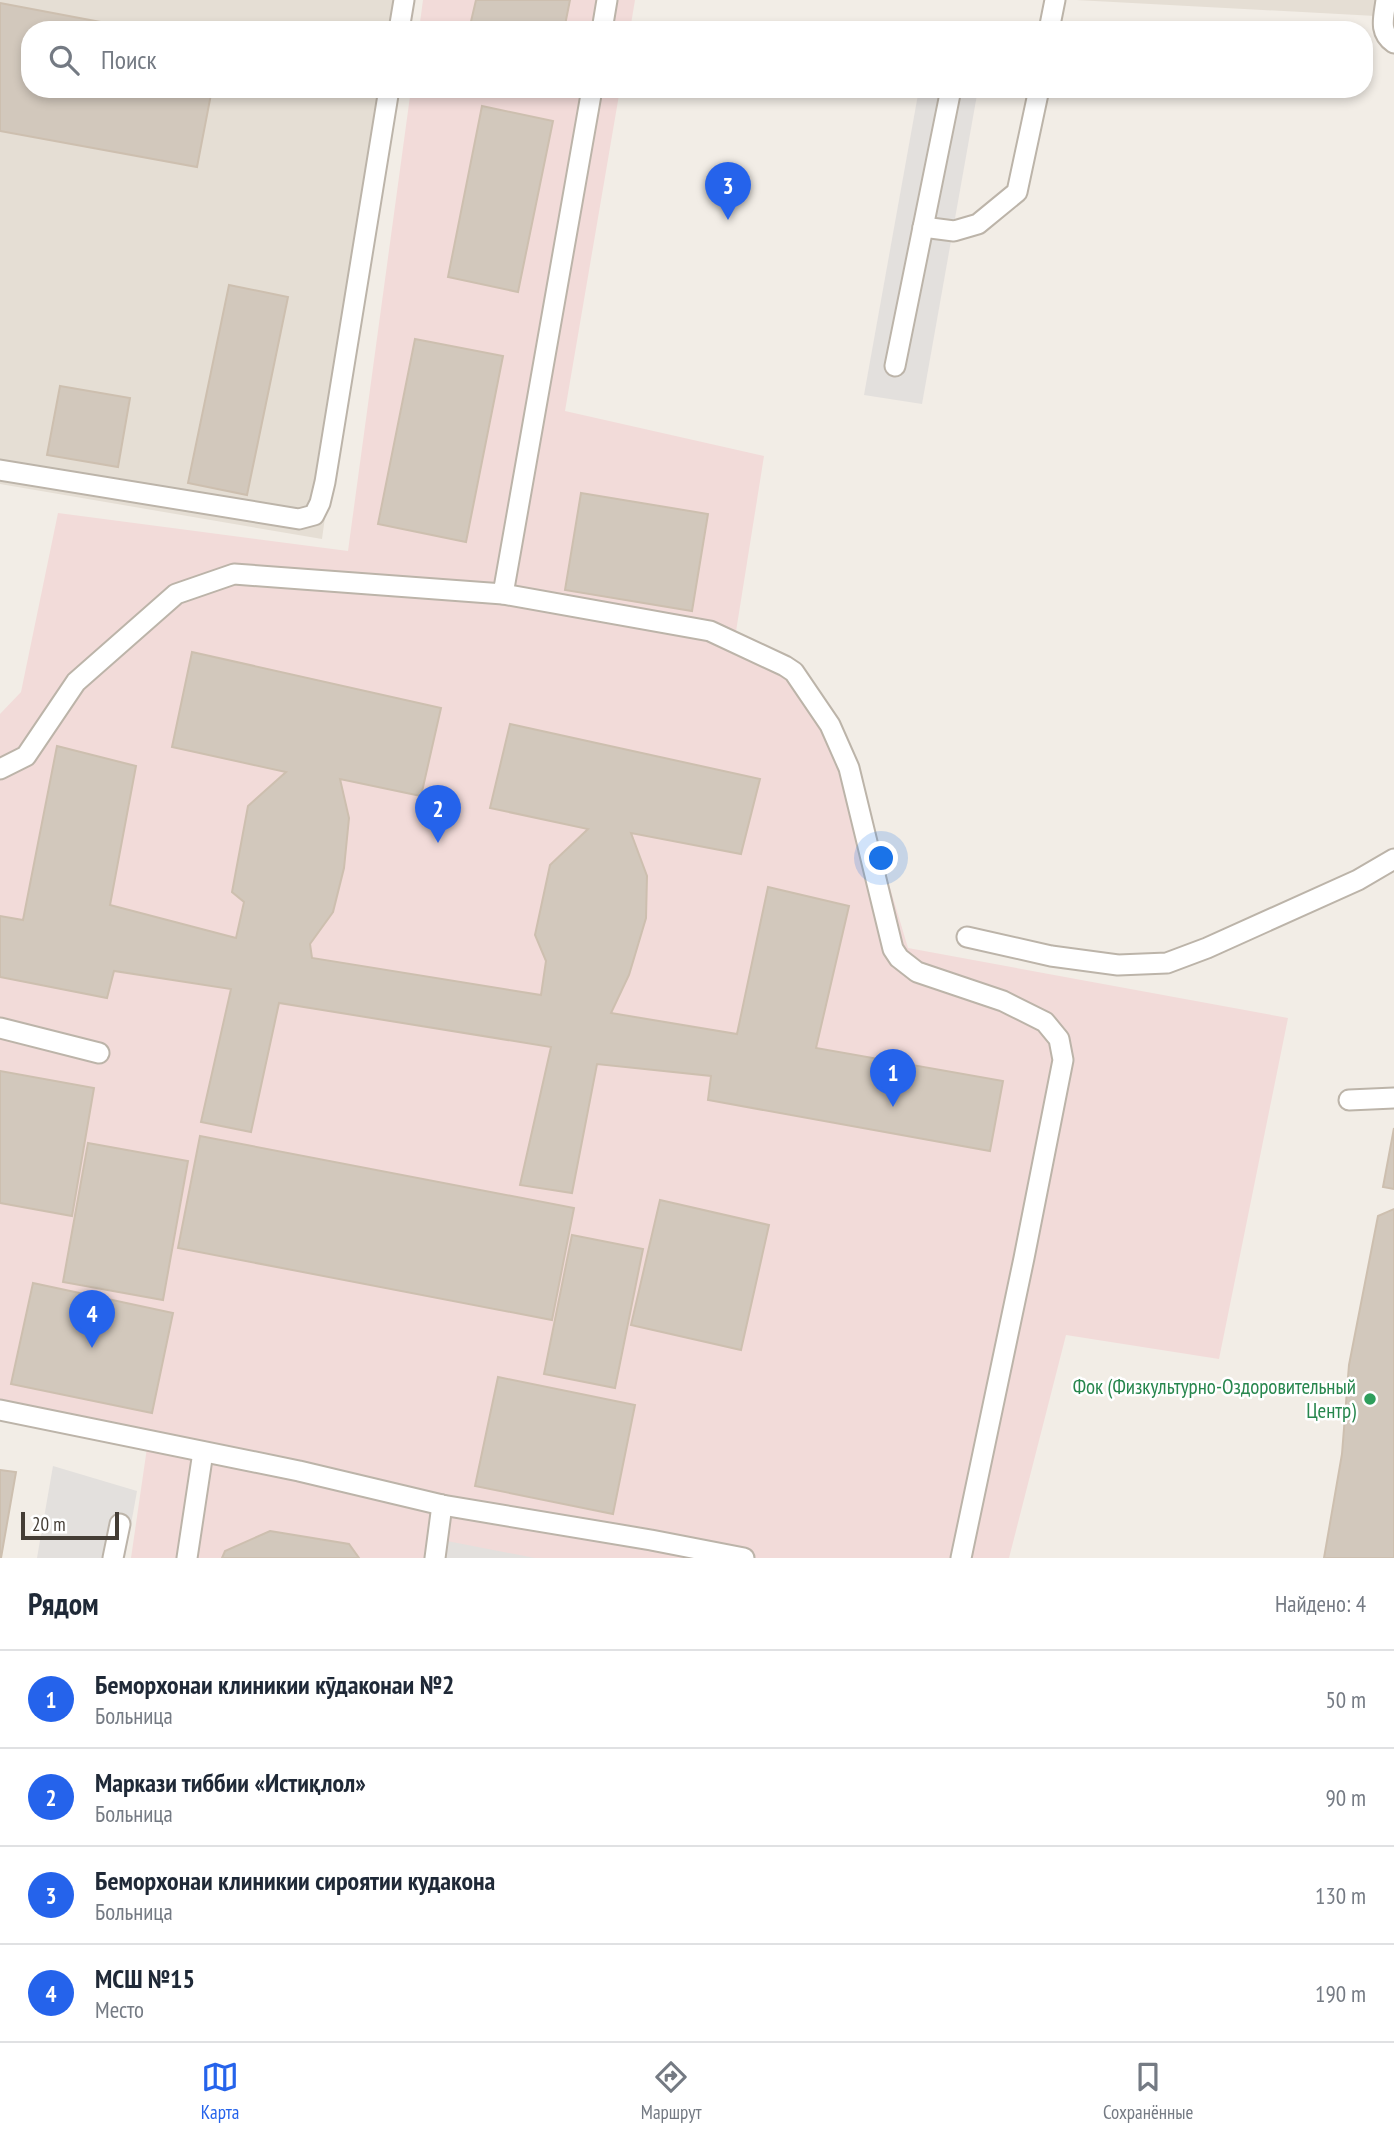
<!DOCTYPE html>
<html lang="ru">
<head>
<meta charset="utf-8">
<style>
	:root { --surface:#fff; --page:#f6f6f7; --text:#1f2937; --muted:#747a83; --line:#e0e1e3; --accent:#2563eb }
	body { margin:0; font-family:"PT Sans Narrow",sans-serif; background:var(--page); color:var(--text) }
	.scale { position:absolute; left:21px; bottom:18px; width:98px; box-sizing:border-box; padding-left:7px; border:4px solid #443d35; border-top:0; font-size:19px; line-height:24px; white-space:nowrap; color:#443d35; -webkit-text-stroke:5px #fff; paint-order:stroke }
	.you { position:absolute; left:882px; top:859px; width:24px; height:24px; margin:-18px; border:5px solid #fff; border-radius:50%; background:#1a73e8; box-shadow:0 0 0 10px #1a73e833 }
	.badge { display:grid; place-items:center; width:46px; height:46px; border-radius:50%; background:var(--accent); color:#fff; font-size:23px; font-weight:700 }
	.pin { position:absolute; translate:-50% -58px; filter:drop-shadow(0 2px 4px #0008) }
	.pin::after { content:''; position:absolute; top:37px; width:24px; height:21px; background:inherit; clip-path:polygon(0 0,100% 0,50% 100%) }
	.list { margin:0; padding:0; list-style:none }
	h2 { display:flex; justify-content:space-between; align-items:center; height:91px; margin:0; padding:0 28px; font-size:30px }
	h2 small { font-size:23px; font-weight:400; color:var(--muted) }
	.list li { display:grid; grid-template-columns:46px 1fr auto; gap:21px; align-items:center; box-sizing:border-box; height:98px; padding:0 28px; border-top:2px solid var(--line) }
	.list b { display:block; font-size:26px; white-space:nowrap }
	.list p { margin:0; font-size:23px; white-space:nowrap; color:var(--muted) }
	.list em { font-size:23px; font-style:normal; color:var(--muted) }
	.icon { flex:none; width:38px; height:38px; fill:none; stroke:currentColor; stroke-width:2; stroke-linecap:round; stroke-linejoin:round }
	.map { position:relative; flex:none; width:1394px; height:1558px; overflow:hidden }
	.search { position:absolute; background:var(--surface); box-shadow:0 4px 10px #0003; left:21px; right:21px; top:21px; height:77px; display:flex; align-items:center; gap:18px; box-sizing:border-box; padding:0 24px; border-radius:28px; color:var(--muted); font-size:26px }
	.sheet { height:483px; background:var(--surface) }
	nav { display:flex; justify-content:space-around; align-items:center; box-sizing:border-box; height:98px; border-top:2px solid var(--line); background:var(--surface); font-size:19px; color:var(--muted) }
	nav a { display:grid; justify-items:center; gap:4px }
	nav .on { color:var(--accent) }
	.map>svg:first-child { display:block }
	.residential { fill:#e5ded4 }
	.medical { fill:#f2dbd9 }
	.parking { fill:#e3e0dd }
	.building { fill:#d2c8bc; stroke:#cdbfaf; stroke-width:2 }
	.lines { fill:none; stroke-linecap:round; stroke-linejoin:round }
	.service-casing { stroke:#bcb4a9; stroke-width:23 }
	.service { stroke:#fff; stroke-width:19 }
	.leisure-dot { fill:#2e9e5b; stroke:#fff; stroke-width:2.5 }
	.labels { text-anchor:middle; stroke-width:5; stroke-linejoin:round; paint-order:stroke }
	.leisure-label { font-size:21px; fill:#27864d; stroke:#fff; text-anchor:end }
</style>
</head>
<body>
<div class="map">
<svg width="1394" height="1558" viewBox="0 0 1394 1558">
	<rect width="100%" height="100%" fill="#f2ede6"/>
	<g class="residential">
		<polygon points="0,0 397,0 393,30 30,30 30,89 384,89 322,539 0,484"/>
		<polygon points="1076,0 1394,0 1394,17"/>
	</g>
	<g class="medical">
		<polygon points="423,0 635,0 630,30 419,30"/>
		<polygon points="411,89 620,89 565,411 764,456 734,644 800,671 845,737 908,948 1288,1018 1219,1359 1066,1335 1009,1558 131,1558 148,1441 0,1416 0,714 21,692 58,513 348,551"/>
	</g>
	<g class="parking">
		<polygon points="919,89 978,89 922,404 864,395"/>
		<polygon points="53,1466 137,1491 125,1558 37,1558"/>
		<polygon points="447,1541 535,1558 443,1558"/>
	</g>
	<g class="building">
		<polygon points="476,0 570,0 564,30 469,30"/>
		<polygon points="0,3 143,30 30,30 30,89 212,89 197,167 0,131"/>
		<polygon points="482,106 553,121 518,292 448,277"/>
		<polygon points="229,285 288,297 247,495 188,483"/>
		<polygon points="415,339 503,356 466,542 378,524"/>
		<polygon points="60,386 130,398 118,467 47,455"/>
		<polygon points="581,493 708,514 692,611 565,590"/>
		<polygon points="192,652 441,708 421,796 340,779 349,818 344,868 333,912 310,944 312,958 541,995 546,961 535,935 550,865 588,829 490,808 510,724 760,779 741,854 631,833 647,876 646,918 629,975 611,1013 737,1034 768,887 849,906 816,1048 1003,1081 990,1151 708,1100 711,1076 597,1064 572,1193 520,1185 551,1047 279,1003 251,1132 201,1122 231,989 114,971 107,998 0,977 0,916 23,920 57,746 136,766 110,905 236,938 244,902 232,892 248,806 286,772 172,747"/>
		<polygon points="0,1071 94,1088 72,1216 0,1203"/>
		<polygon points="1394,1128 1394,1189 1383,1187"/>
		<polygon points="200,1136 574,1208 552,1320 178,1248"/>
		<polygon points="88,1143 188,1161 163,1300 63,1282"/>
		<polygon points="660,1200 769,1225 741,1350 631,1325"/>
		<polygon points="1394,1209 1394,1558 1324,1558 1342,1454 1349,1365 1378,1216"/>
		<polygon points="572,1235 643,1249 615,1388 544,1374"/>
		<polygon points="33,1283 173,1313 152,1413 11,1384"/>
		<polygon points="498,1377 635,1405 613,1514 475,1486"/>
		<polygon points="0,1470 16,1472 1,1558 0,1558"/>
		<polygon points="270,1531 349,1544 359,1558 222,1558 225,1551"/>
	</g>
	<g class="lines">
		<defs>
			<g id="service">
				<path d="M 1386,0 C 1384,17 1378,32 1394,43"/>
				<polyline points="399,30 404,0"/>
				<polyline points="602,30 607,0"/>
				<polyline points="1049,30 1055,0"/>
				<polyline points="923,227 954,231 978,224 1017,192 1039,89"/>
				<polyline points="895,366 951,89"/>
				<polyline points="0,470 299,519 314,515 320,503 325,482 389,89"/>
				<polyline points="503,594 710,631 785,666 794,672 830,725 849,768 893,949 899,958 917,972 1003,1001 1045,1022 1059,1039 1063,1060 1024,1258 961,1558"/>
				<polyline points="0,769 26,756 76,682 176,594 234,574 503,594 592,89"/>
				<polyline points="967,937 1051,956 1118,965 1167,963 1207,948 1358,880 1394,859"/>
				<polyline points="0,1028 99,1053"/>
				<polyline points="1349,1100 1394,1098"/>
				<polyline points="0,1410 299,1471 442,1505 651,1540 744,1558"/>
				<polyline points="113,1558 120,1524"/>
				<polyline points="187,1558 203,1452"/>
				<polyline points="435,1558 442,1505"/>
			</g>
		</defs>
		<use href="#service" class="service-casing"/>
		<use href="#service" class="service"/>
	</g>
	<circle class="leisure-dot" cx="1370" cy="1399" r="7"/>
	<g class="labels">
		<g class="leisure-label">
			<text x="1356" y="1394">Фок (Физкультурно-Оздоровительный<tspan x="1356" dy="24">Центр)</tspan></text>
		</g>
	</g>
</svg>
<div class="scale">20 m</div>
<div class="you"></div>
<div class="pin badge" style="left:893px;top:1107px">1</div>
<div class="pin badge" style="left:438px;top:843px">2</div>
<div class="pin badge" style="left:728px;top:220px">3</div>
<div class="pin badge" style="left:92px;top:1348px">4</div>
<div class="search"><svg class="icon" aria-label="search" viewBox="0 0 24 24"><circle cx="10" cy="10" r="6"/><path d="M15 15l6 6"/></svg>Поиск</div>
</div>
<section class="sheet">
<h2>Рядом<small>Найдено: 4</small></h2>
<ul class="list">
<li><span class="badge">1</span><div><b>Беморхонаи клиникии кӯдаконаи №2</b><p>Больница</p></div><em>50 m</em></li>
<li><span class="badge">2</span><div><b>Маркази тиббии «Истиқлол»</b><p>Больница</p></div><em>90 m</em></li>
<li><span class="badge">3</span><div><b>Беморхонаи клиникии сироятии кудакона</b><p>Больница</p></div><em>130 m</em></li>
<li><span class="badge">4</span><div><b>МСШ №15</b><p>Место</p></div><em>190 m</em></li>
</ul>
</section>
<nav>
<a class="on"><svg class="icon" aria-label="map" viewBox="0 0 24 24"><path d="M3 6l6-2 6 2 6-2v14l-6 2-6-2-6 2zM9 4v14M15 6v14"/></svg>Карта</a>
<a><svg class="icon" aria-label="directions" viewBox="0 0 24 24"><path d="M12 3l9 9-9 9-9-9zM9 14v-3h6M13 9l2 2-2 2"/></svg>Маршрут</a>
<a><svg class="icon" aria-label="saved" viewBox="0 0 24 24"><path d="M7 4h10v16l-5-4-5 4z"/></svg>Сохранённые</a>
</nav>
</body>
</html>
